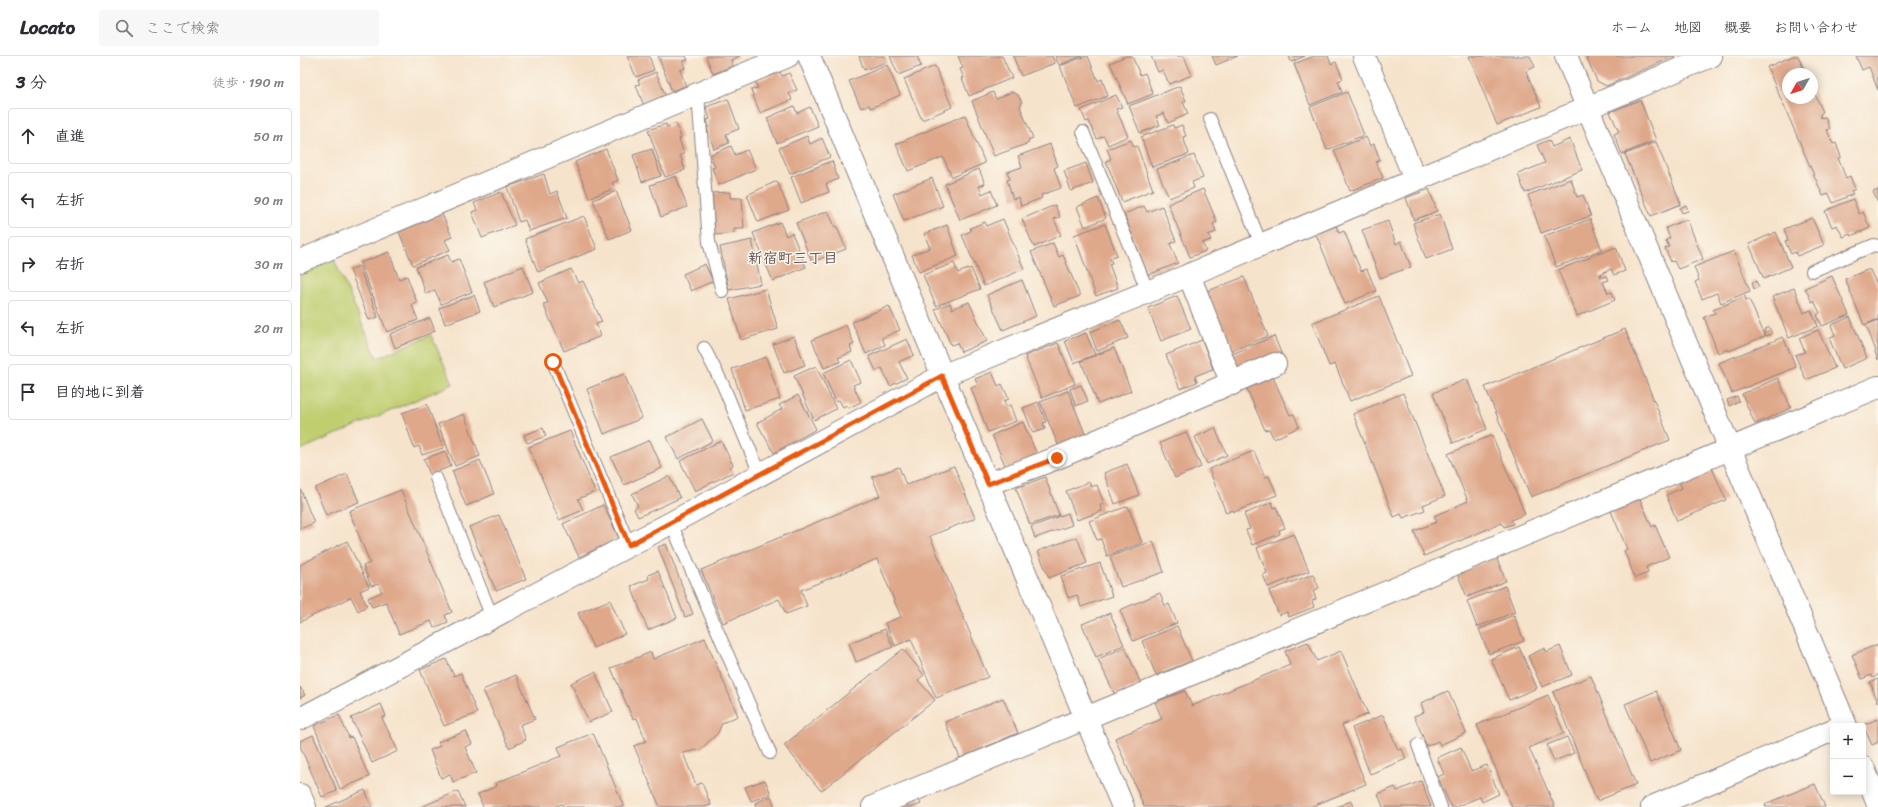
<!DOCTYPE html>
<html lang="ja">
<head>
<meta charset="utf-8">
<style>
	:root { --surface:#fff; --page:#f7f7f7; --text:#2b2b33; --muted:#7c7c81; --line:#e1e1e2 }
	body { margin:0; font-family:Sriracha,"Klee One",sans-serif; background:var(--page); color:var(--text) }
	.controls { position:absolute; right:12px; bottom:12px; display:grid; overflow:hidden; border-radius:4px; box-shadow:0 2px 10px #0003 }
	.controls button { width:36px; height:36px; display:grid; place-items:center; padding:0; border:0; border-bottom:1px solid var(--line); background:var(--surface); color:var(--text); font:20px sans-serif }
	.compass { position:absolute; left:1482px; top:12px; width:36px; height:36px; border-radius:50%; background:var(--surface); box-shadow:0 2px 10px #0003; rotate:231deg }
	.stop { position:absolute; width:12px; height:12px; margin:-9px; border:3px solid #ea580c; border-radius:50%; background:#fff }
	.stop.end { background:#ea580c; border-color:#fff; box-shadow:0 1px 4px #0008 }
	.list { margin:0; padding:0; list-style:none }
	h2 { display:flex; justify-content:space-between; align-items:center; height:52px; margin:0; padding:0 16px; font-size:17px }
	h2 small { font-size:13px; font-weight:400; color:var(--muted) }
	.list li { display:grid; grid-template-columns:26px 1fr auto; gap:12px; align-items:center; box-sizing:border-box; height:56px; margin:0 8px 8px; padding:0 8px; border:1px solid var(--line); border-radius:4px }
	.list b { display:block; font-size:15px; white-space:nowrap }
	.list em { font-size:13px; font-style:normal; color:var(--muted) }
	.icon { flex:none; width:22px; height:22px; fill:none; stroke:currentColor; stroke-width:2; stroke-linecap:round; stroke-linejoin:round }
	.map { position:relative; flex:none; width:1578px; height:751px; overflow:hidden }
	header { display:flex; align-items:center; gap:24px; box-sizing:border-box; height:56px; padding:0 20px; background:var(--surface); border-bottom:1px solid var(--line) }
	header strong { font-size:19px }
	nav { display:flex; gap:22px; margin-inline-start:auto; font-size:14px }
	.search { width:280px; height:36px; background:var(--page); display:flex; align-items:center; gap:10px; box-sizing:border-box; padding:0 14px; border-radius:4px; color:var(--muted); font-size:15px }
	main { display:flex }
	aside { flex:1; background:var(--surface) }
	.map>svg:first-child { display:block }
	.green { fill:#c0ce70; stroke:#717856 }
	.building { fill:#dfa88b }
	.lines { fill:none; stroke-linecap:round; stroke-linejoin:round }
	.lane-casing { stroke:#8c8283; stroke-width:14 }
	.street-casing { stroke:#8c8283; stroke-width:24 }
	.secondary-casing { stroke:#8c8283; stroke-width:24 }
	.highway-casing { stroke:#8c8283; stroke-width:24 }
	.lane { stroke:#fff; stroke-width:12 }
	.street { stroke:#fff; stroke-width:22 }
	.secondary { stroke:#fff; stroke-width:22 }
	.highway { stroke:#fff; stroke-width:22 }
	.route { stroke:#ea580c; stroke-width:5 }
	.labels { text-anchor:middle; stroke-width:3; stroke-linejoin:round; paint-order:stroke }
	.neighbourhood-label { font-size:15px; font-weight:bold; fill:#645157; stroke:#fbf7ec }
</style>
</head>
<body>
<header>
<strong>Locato</strong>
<div class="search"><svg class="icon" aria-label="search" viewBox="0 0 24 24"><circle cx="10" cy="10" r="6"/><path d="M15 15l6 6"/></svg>ここで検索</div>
<nav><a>ホーム</a><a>地図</a><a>概要</a><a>お問い合わせ</a></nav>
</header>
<main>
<aside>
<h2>3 分<small>徒歩 · 190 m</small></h2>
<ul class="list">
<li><svg class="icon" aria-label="ahead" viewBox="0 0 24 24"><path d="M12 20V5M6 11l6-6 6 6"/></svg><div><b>直進</b></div><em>50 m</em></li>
<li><svg class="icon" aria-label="left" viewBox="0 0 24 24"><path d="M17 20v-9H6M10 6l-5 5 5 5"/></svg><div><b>左折</b></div><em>90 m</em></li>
<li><svg class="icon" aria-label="right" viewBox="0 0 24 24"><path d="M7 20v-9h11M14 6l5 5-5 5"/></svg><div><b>右折</b></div><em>30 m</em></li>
<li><svg class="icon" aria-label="left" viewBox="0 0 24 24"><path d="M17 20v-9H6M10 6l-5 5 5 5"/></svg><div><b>左折</b></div><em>20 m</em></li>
<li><svg class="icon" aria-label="arrive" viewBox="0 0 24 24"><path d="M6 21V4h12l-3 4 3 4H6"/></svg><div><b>目的地に到着</b></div></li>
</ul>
</aside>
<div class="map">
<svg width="1578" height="751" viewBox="0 0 1578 751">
	<rect width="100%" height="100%" fill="#fbf7ec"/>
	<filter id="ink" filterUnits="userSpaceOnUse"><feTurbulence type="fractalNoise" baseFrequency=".025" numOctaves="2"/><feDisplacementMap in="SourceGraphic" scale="8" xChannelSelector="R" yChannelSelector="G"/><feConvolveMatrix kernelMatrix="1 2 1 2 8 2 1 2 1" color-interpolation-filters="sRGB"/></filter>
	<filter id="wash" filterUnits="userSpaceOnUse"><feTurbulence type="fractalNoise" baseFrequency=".012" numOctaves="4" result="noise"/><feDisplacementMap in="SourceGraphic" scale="16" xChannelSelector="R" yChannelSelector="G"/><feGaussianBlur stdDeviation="0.9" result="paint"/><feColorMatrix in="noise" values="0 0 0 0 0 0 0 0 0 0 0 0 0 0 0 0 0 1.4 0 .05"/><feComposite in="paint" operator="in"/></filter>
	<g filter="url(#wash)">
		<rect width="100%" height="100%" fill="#f6e3cb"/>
		<polygon class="green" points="32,199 77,302 131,279 153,328 0,394 0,214"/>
		<g id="blocks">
			<g class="building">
				<polygon points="327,0 349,0 354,14 336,21"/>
				<polygon points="358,0 386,0 388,4 383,5 385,12 380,14 386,30 372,35"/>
				<polygon points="406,0 440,0 431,4 433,10 413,18"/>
				<polygon points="559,0 585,0 587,6 564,14"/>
				<polygon points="590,0 617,0 621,10 598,19"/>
				<polygon points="658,0 702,0 712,22 669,40 662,22 664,22 660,13 663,12"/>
				<polygon points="713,0 752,0 755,7 721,20"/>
				<polygon points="755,0 782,0 759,9"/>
				<polygon points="786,0 788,0 798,25 802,23 808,40 777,52 760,10"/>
				<polygon points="826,0 832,0 840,19 845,17 853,38 828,48 810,7"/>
				<polygon points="851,0 884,0 892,19 869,28 863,14 858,16"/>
				<polygon points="912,0 938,0 916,9"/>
				<polygon points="989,0 1005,0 991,6"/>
				<polygon points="1014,0 1028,0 1031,8 1036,6 1043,23 1038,25 1042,36 1010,49 994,8"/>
				<polygon points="1169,0 1230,0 1235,11 1226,15 1241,51 1197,69"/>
				<polygon points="1286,0 1375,0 1306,30 1297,25"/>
				<polygon points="1493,0 1498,0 1506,18 1488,18 1488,42 1512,42 1512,32 1523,56 1520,58 1521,62 1525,61 1530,73 1527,74 1533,88 1536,87 1541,101 1538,102 1546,122 1550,120 1555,133 1551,135 1553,138 1533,147 1529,138 1523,140 1467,11"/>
				<polygon points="1556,0 1578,0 1578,34 1569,11 1562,14"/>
				<polygon points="587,9 600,39 571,52 569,49 561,52 549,25"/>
				<polygon points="635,10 652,51 622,64 604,23"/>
				<polygon points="356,16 366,41 344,50 336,29 340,28 338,24"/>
				<polygon points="480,16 482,20 489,17 497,34 489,37 492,44 460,57 451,34 458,32 455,26"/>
				<polygon points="880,30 886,45 883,46 888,58 868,67 864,57 856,60 860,69 840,77 829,50"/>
				<polygon points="693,36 696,43 712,36 718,39 722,46 720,51 733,82 728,84 729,87 694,100 672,45"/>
				<polygon points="1047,36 1064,79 1027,94 1010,51"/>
				<polygon points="816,39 822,51 816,53 828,80 808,89 804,80 797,83 789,65 786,66 781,54"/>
				<polygon points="428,43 439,73 426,78 429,87 414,93 407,72 409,71 407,64 410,63 406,51"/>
				<polygon points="1340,44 1356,84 1322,98 1314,78 1319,76 1310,56"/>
				<polygon points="494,50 497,57 510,51 518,70 477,87 467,62"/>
				<polygon points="665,59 685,107 652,121 643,101 608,115 596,88"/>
				<polygon points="376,67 381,82 379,83 384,98 380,99 385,114 365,121 348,74 366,68 367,71"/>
				<polygon points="873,69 874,72 882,69 886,80 883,81 889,98 852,111 841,81"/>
				<polygon points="507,80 510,88 522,82 530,101 490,118 479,92"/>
				<polygon points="1066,81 1070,90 1074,88 1080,104 1076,106 1083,122 1050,135 1034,94"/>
				<polygon points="1270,83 1282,114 1225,137 1218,118 1245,107 1237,89 1249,84 1252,91"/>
				<polygon points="831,84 834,91 837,90 853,134 822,146 806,105 811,103 807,93"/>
				<polygon points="1356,86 1381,148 1351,160 1325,98"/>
				<polygon points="750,88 758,110 754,112 761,132 741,139 742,142 721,150 719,141 713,143 707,124 710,123 707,116 722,111 718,100"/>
				<polygon points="431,90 435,99 447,94 456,113 419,129 412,112 415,111 410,99"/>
				<polygon points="306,93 318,124 312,127 315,132 289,142 275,106"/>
				<polygon points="352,93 361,120 342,126 333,99"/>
				<polygon points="894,99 903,122 892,126 894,132 869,142 857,113"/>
				<polygon points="532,105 538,123 526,128 529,136 501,147 491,121"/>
				<polygon points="786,107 793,127 771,135 764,115"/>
				<polygon points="679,113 685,128 679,130 682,138 691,134 697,149 660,164 645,128"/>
				<polygon points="244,118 250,138 257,135 267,162 229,175 225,164 219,166 207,131"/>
				<polygon points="376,120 387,151 361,161 350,129"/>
				<polygon points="632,122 643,150 604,165 593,138"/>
				<polygon points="1271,123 1277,141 1283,139 1291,160 1241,177 1228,139"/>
				<polygon points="477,125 489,154 458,166 447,139"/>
				<polygon points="903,133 917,166 913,168 916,176 908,179 911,184 902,187 906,195 890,201 868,148"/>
				<polygon points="1129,133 1137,155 1114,164 1106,142"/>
				<polygon points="1578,134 1578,147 1573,136"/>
				<polygon points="316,135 332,174 309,183 293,144"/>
				<polygon points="201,136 215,169 182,182 172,156 177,154 174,147"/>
				<polygon points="430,136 430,142 442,142 444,173 434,173 434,177 415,179 412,137"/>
				<polygon points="798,142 806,162 785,171 777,151"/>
				<polygon points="1553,143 1559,158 1563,156 1570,172 1551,180 1550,178 1543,181 1537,169 1532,171 1525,155"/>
				<polygon points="755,149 760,161 754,163 761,179 734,191 722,163"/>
				<polygon points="1386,149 1388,155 1382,157 1380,152"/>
				<polygon points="844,150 847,156 862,150 876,185 870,188 878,207 848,219 824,158"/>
				<polygon points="528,155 535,171 537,171 546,193 512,206 496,167"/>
				<polygon points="142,158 152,181 145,184 150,194 113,209 99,176"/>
				<polygon points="1140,158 1152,193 1126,203 1113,167"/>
				<polygon points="284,160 297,193 238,216 225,183"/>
				<polygon points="1512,162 1524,189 1497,200 1495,196 1491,198 1485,185 1488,184 1484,173"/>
				<polygon points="703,163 724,213 684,230 662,179 671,175 670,172 685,166 686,170"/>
				<polygon points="1290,163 1302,194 1256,211 1244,180"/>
				<polygon points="1387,163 1403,203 1378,213 1374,205 1371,206 1365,192 1369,191 1366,184 1370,182 1366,172"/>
				<polygon points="1088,165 1096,188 1101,185 1111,211 1080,222 1062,174"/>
				<polygon points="480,166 486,180 492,177 506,211 473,225 453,177"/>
				<polygon points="805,168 817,199 810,202 812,207 809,208 818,232 796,240 774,179"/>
				<polygon points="647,169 658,200 619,216 612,199 630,192 624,178"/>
				<polygon points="1036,170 1039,177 1044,175 1061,215 1067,213 1076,235 1045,248 1016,178"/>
				<polygon points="1476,176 1491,211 1464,223 1449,188"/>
				<polygon points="452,184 461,228 429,234 420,191"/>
				<polygon points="753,187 759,201 763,199 780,240 754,250 731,196"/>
				<polygon points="1316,191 1325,215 1314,219 1311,213 1300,218 1301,222 1307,220 1309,224 1303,226 1308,237 1312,236 1315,244 1277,260 1258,214"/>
				<polygon points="1434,195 1450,235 1421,247 1417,237 1402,243 1395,226 1399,224 1394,211"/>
				<polygon points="89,196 99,223 107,220 117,247 112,249 118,264 87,276 60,207"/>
				<polygon points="148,199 151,206 159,203 172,236 141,248 135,234 126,238 116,211"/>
				<polygon points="654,207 658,217 671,212 680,233 636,250 623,219"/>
				<polygon points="405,208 413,225 391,235 383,218"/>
				<polygon points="59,210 78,261 69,264 50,214"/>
				<polygon points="223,210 233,236 194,251 184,226"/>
				<polygon points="271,213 278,227 283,225 302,266 296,268 301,280 264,295 243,248 248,247 239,227"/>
				<polygon points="1567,214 1570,214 1578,231 1578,263 1564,269 1545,223"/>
				<polygon points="1532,220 1549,259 1522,270 1517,259 1520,257 1514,245 1512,246 1505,232"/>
				<polygon points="944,221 968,280 929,296 905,236"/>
				<polygon points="722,224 736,260 703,274 687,239"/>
				<polygon points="1456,225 1459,231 1454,233 1452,226"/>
				<polygon points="1494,232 1504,257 1511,254 1518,270 1489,282 1472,241"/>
				<polygon points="466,233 478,273 441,284 429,243"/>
				<polygon points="174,239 180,255 145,268 139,252"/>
				<polygon points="877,240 891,273 861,285 848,252"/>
				<polygon points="1079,240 1111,320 1050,345 1035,308 1029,310 1012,267"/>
				<polygon points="1445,240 1446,244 1449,243 1465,280 1429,295 1428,293 1418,297 1404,261 1415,257 1413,254"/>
				<polygon points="669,246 687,285 661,296 657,287 651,289 635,253 650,247 652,253"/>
				<polygon points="589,250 600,274 582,282 585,289 566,298 552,266"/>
				<polygon points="1550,261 1567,302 1542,313 1529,282 1535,279 1531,269"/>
				<polygon points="130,262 135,275 95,292 90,278"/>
				<polygon points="820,264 828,282 797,295 790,276"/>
				<polygon points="1578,264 1578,304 1575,296 1576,295 1566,269"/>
				<polygon points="546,269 554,288 550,290 552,296 538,302 540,306 524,312 512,284"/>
				<polygon points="1469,271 1472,278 1466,280 1464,274"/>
				<polygon points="1325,273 1370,384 1231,441 1185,331"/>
				<polygon points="1518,274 1535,312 1506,324 1495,299 1505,296 1499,282"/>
				<polygon points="786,277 795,299 774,307 765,285"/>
				<polygon points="494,280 505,309 484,317 473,288"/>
				<polygon points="974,280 982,299 938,317 930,299"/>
				<polygon points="1483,281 1496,311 1432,337 1419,307"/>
				<polygon points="607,283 614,299 599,306 607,322 590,330 582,312 576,315 569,300"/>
				<polygon points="902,284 913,313 895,320 897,326 880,333 866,299"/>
				<polygon points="758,287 775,328 742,342 725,300"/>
				<polygon points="814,292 831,335 798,348 781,305"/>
				<polygon points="466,301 480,343 445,354 432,313"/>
				<polygon points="551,304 561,326 553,329 561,346 548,352 547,349 543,351 539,344 536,346 523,317"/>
				<polygon points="516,310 536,353 514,364 494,320"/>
				<polygon points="692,316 698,330 702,328 709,343 704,345 706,350 710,349 716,365 688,376 671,332 678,329 675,323"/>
				<polygon points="324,318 342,362 304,378 287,333"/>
				<polygon points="972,319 990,359 994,358 999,371 974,383 969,373 965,374 946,331"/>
				<polygon points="1478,322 1491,352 1455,368 1442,338"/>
				<polygon points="1167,323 1187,373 1153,387 1133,337"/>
				<polygon points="781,329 788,345 776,350 770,333"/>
				<polygon points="768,335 786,380 759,391 740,346"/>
				<polygon points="1103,337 1145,440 1123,449 1125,454 1103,462 1101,458 1094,461 1053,358"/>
				<polygon points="498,339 516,373 474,397 457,367 482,353 479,349"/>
				<polygon points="1437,340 1439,345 1429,350 1427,344"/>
				<polygon points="738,346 746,366 743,367 745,373 733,377 723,352"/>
				<polygon points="127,348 143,392 122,399 119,390 114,392 102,357"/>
				<polygon points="164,358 180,400 155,410 138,368"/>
				<polygon points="402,363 413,385 378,403 367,381"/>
				<polygon points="723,366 739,403 708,416 692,379"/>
				<polygon points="243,372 246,380 227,387 224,379"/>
				<polygon points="915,372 927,399 907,408 895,381"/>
				<polygon points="270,375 295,436 278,443 283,454 259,464 229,391"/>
				<polygon points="886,376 901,411 875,422 860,387"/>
				<polygon points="1192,379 1225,458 1211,464 1213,468 1204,471 1202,467 1124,500 1114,475 1137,466 1134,460 1168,445 1148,398"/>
				<polygon points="350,384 362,412 324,429 311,401"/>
				<polygon points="421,385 433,409 430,411 433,416 395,435 380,405"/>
				<polygon points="145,395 151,410 130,419 124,403"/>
				<polygon points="954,395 965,421 969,420 977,439 934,456 933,454 926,457 909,413"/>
				<polygon points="180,404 194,438 166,450 152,415"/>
				<polygon points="827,408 839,439 815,448 804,417"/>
				<polygon points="654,410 675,462 630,480 688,621 636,642 611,583 595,590 585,567 601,561 577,503 501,534 507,550 486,558 479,543 423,567 401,514 580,440 572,421 599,411 606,429"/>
				<polygon points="1412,412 1426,444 1377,465 1366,439 1382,432 1379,426"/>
				<polygon points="47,418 59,446 26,459 15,432"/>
				<polygon points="369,420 380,442 338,461 334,453 338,450 332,438"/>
				<polygon points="745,421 759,459 730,469 716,432"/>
				<polygon points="789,426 791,431 797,429 804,448 800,449 802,455 777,464 766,435"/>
				<polygon points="0,432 14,467 0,473"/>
				<polygon points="101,434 152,556 145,559 148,566 134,572 131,565 99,578 86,546 72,551 68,542 82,536 78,528 71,530 63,510 70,507 49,455"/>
				<polygon points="1340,443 1352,471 1355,469 1369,501 1346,511 1348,517 1335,522 1324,495 1327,493 1311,455"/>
				<polygon points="972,446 974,452 976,451 985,472 979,474 980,478 952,489 946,474 950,473 944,458"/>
				<polygon points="303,449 319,482 279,501 263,468"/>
				<polygon points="828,450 842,487 807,500 801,483 797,484 789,465"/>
				<polygon points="768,457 772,469 735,482 731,471"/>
				<polygon points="199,459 226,523 196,535 169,471"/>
				<polygon points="994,478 1009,515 968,531 963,519 967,517 957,492"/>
				<polygon points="777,481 787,507 749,522 738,495"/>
				<polygon points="47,485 69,531 60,535 67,550 58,555 51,541 0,566 0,509"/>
				<polygon points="853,485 864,516 821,531 810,501"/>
				<polygon points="366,488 393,558 385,561 358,491"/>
				<polygon points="1196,501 1206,525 1167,541 1157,517"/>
				<polygon points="800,507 812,540 781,551 777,539 768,542 761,520"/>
				<polygon points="358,515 377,562 348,574 331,530 349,523 348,519"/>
				<polygon points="1013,518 1019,532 1013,535 1016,543 1012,545 1014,551 989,561 987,556 979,559 969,535"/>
				<polygon points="1205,530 1215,556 1177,571 1167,545"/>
				<polygon points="860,537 865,550 869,548 877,567 833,585 820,554"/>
				<polygon points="310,544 325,578 293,592 278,557"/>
				<polygon points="810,557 824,589 796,601 782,568"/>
				<polygon points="1214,559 1224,585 1189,598 1179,573"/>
				<polygon points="877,570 892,605 856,619 842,585"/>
				<polygon points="585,573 593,591 556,606 549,587"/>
				<polygon points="405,582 438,660 422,667 418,677 401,693 383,697 396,729 402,727 411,749 405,751 360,751 334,690 346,685 337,662 333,663 311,612 351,596 353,603"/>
				<polygon points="1008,586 1017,605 1041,595 1068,658 1042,669 1066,728 1010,751 844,751 815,682 862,663 855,646 885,635 892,650 990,609 985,595"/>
				<polygon points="1578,588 1578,619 1573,622 1571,619 1562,623 1552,599"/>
				<polygon points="1260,590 1272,619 1242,631 1228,600 1245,592 1246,596"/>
				<polygon points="825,591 841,628 815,639 798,603"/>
				<polygon points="1219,591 1237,632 1209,644 1191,603"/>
				<polygon points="603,593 624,619 618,624 635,644 521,735 484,689"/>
				<polygon points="146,603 154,620 161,617 177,657 144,670 120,614"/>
				<polygon points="295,616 313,656 289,666 271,627"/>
				<polygon points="216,619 235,663 220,669 226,684 209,692 183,634"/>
				<polygon points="1291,620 1336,729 1297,745 1253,636"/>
				<polygon points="1578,623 1578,646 1570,626"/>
				<polygon points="0,631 5,639 0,642"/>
				<polygon points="1148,635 1166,677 1140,689 1138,685 1127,690 1114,660 1124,656 1121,647"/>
				<polygon points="1356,635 1381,694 1350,707 1325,648"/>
				<polygon points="1248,639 1264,677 1229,692 1255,751 1212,751 1177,669"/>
				<polygon points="703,642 718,677 660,702 645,666"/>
				<polygon points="81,648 86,660 82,662 98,695 72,707 51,662"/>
				<polygon points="39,659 49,682 52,681 69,721 40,733 14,670"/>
				<polygon points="1083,659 1098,694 1102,693 1106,703 1070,718 1052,672"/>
				<polygon points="1578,663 1578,686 1572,689 1563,669"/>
				<polygon points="166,675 172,688 165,691 176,717 153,726 150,718 141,722 130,694 140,690 138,686"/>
				<polygon points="293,677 324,751 263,751 262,748 254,751 183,751 178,738 197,730 196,727 261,700 258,691"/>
				<polygon points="13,679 37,735 22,741 0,690 0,685"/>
				<polygon points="1267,681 1274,697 1254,705 1247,689"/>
				<polygon points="1161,691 1171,715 1187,709 1199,738 1182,746 1180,741 1155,751 1151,751 1138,721 1144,718 1137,702"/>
				<polygon points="465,724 471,738 451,745 445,731"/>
				<polygon points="1121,725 1131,751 1083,751 1078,738 1095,731 1097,735"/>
				<polygon points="1515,728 1525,751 1466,751 1465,748"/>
				<polygon points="65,734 72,751 26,751"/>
				<polygon points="158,735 165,751 121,751"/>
				<polygon points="617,739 621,748 613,751 588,751"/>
				<polygon points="471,740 475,751 456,751 455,747"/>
				<polygon points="1051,745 1053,751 1036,751"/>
			</g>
		</g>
	</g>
	<g filter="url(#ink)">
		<use href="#blocks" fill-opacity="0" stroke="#8c8283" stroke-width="1"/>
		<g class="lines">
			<defs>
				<g id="lane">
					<polyline points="398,38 409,186 422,235"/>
					<polyline points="910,63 961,188"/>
					<polyline points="783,76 848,236"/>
					<polyline points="1512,215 1574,189 1578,190"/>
					<polyline points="404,292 423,329 460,418"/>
					<polyline points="253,306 329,489"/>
					<polyline points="136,422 192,561"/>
					<polyline points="371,467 470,697"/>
					<polyline points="1118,689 1141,751"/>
				</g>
				<g id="street">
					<polyline points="1064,0 1115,123"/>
					<polyline points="1266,0 1546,670"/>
					<polyline points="0,205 488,0"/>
					<polyline points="889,219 932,328"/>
					<polyline points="688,428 757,402 975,308"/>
					<polyline points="0,663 371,467 642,320 889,219 1411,0"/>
					<polyline points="1563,711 1578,748"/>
					<polyline points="573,751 1578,331"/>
					<polyline points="1352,751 1533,674"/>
				</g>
				<polyline id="secondary" points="509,0 823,751"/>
				<polyline id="highway" points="0,739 5,751"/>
			</defs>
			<use href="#lane" class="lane-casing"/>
			<use href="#street" class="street-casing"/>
			<use href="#secondary" class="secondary-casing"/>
			<use href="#highway" class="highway-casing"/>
			<use href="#lane" class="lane"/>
			<use href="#street" class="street"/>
			<use href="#secondary" class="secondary"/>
			<use href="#highway" class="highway"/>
		</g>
	</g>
	<g class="lines" filter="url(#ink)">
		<polyline class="route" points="253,306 329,489 642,320 688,428 757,402"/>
	</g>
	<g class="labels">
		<g class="neighbourhood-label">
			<text x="493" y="207">新宿町三丁目</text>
		</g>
	</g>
</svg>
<div class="controls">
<button>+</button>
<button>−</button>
</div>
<svg class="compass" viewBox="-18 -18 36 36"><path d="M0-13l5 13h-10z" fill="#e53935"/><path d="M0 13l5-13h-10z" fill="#7c7c81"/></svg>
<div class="stop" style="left:253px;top:306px"></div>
<div class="stop end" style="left:757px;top:402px"></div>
</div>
</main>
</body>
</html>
